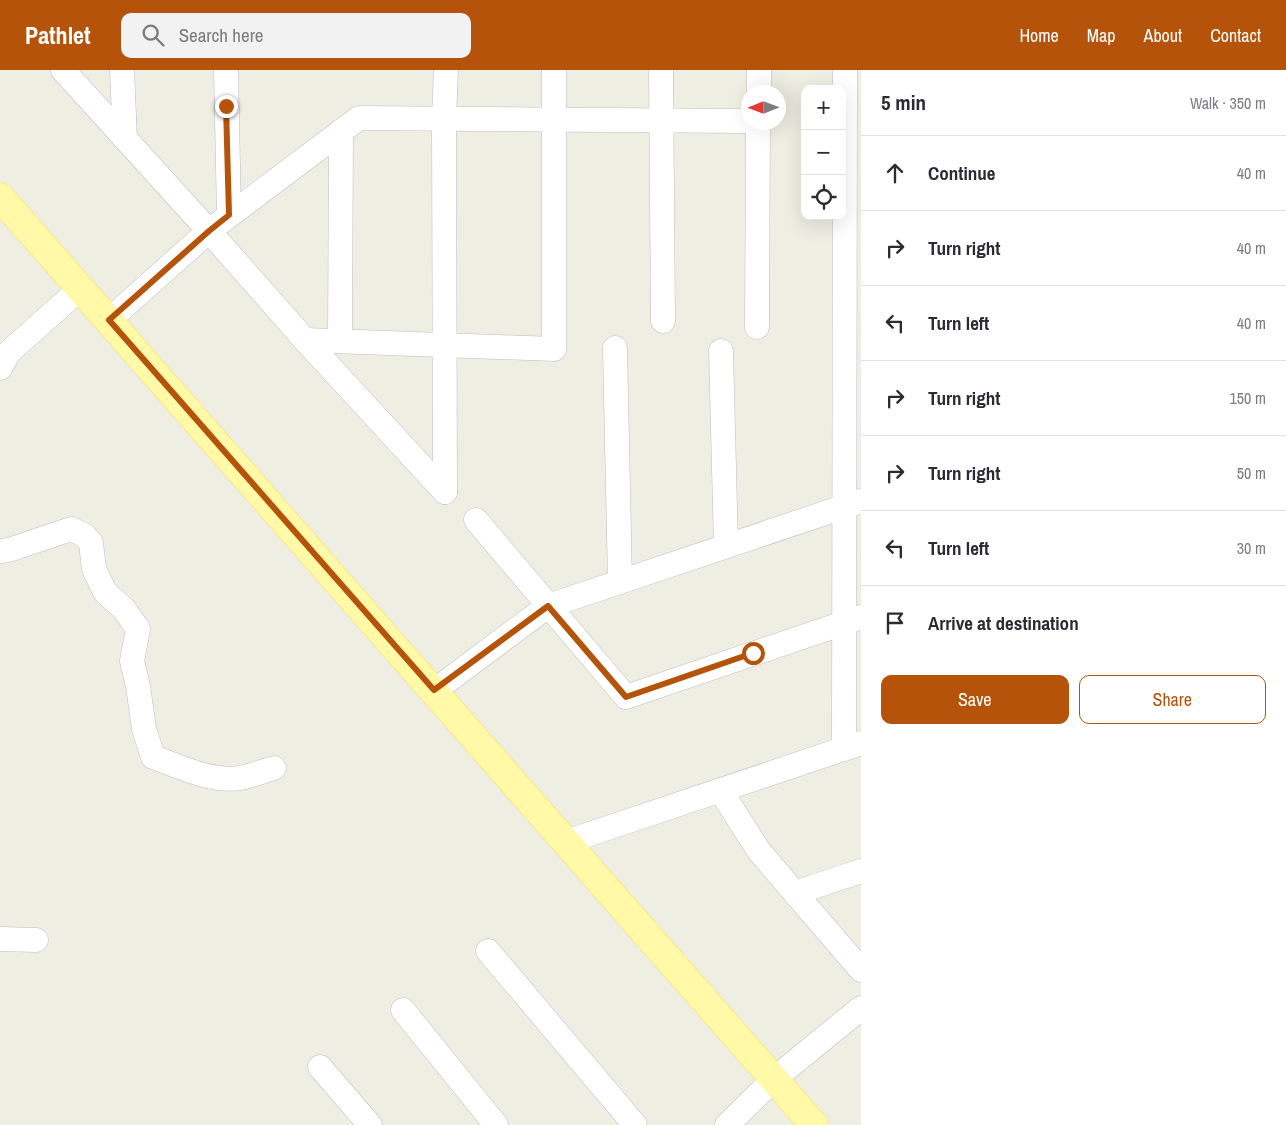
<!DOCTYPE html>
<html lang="en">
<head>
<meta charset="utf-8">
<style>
	:root { --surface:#fff; --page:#f2f2f3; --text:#2b2b33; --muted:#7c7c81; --line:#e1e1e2; --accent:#b45309 }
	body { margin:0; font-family:"Archivo Narrow",sans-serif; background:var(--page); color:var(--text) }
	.controls { position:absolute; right:15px; top:15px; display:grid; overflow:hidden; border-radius:10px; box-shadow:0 5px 20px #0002 }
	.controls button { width:45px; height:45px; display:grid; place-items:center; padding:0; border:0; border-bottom:1px solid var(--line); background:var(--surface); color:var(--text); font:25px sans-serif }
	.compass { position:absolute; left:741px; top:15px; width:45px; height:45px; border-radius:50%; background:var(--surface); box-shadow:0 5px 20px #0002; rotate:269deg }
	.stop { position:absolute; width:15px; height:15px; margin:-11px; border:4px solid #b45309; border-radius:50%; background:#fff }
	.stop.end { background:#b45309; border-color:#fff; box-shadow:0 1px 5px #0008 }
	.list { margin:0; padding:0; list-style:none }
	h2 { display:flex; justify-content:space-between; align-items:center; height:65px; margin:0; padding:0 20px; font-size:21px }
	h2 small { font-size:16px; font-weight:400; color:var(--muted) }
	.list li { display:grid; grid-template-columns:32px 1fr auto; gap:15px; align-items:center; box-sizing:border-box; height:75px; padding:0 20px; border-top:1px solid var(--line) }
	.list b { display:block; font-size:19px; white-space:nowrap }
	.list em { font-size:16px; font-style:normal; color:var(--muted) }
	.actions { display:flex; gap:10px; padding:15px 20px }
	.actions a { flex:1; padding:11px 0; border:1px solid var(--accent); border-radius:10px; text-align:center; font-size:18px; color:var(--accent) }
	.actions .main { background:var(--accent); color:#fff }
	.icon { flex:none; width:28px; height:28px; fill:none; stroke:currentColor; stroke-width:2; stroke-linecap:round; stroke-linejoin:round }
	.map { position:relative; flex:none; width:861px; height:1055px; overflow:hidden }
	header { display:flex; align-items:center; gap:30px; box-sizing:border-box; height:70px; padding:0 25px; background:var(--accent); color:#fff }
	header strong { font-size:24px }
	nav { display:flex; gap:28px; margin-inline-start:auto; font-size:18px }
	.search { width:350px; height:45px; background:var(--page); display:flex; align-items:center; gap:12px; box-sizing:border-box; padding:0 18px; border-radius:10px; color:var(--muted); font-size:19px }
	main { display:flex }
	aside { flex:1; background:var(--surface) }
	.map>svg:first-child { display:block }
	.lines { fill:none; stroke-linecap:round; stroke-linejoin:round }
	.minor-casing { stroke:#bbbdc3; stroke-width:25 }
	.major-casing { stroke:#fcdc50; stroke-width:29 }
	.minor { stroke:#fff; stroke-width:24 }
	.major { stroke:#fff9a8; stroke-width:28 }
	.route { stroke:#b45309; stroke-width:6 }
</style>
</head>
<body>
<header>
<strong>Pathlet</strong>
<div class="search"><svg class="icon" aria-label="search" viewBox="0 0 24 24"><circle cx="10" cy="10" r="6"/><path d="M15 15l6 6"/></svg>Search here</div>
<nav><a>Home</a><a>Map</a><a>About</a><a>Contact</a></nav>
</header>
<main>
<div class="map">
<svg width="861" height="1055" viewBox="0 0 861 1055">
	<rect width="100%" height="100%" fill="#efeee3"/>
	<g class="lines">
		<defs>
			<g id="minor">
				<polyline points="63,0 209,161 305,270 445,422"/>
				<polyline points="122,0 125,69"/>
				<polyline points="226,0 229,145"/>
				<polyline points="661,0 663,251"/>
				<polyline points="759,22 759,0"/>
				<polyline points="109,250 209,161 359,48 748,51"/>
				<polyline points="757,257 758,52"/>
				<polyline points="305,270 554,279 554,0"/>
				<polyline points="340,271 341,61"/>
				<polyline points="615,278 620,512"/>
				<polyline points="721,281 726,476"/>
				<polyline points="0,298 9,282 81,218"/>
				<polyline points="445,422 444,48 446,0"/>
				<polyline points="476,450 626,627 861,547"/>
				<path d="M 0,481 L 9,480 L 71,459 L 84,465 L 91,473 L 94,499 L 105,522 L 124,539 L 138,559 L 132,591 L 138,616 L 144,659 L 153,687 C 181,697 210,712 240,708 C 251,706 263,701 274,698"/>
				<polyline points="434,621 548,536 861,431"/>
				<polyline points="844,679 845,0"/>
				<polyline points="720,720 759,781 861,900"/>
				<polyline points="566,772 861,673"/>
				<polyline points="795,823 861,801"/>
				<polyline points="0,869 36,870"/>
				<polyline points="488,881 635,1055"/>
				<polyline points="403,940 496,1055"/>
				<polyline points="320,997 370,1055"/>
				<polyline points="727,1055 774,1009 861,938"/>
			</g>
			<polyline id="major" points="0,127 814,1055"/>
		</defs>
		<use href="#minor" class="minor-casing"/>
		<use href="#major" class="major-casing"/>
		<use href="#minor" class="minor"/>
		<use href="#major" class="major"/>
	</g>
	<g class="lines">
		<polyline class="route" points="226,36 229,145 209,161 109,250 434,620 548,536 626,627 753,583"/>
	</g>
</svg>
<div class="controls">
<button>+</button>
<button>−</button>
<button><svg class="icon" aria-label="locate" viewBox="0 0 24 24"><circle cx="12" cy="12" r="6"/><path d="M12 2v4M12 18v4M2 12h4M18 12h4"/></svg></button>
</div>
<svg class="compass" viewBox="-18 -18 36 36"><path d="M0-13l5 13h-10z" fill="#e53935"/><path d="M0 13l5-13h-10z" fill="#7c7c81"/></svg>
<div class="stop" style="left:753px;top:583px"></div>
<div class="stop end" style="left:226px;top:36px"></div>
</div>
<aside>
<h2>5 min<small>Walk · 350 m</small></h2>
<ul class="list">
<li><svg class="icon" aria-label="ahead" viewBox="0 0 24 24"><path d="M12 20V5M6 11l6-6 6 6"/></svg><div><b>Continue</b></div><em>40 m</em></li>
<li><svg class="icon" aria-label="right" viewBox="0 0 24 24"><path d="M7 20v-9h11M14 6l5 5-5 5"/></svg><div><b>Turn right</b></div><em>40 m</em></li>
<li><svg class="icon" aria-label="left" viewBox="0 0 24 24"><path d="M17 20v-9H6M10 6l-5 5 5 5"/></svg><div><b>Turn left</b></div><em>40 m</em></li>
<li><svg class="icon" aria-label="right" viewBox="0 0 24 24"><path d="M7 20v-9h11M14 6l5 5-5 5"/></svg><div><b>Turn right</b></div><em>150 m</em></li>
<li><svg class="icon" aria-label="right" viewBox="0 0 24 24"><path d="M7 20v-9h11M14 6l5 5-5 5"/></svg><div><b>Turn right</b></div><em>50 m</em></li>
<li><svg class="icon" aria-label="left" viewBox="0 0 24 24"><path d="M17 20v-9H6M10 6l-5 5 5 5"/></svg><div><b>Turn left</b></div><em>30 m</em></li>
<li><svg class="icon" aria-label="arrive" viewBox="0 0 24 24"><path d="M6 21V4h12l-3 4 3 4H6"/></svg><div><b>Arrive at destination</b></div></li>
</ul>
<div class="actions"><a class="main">Save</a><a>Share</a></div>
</aside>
</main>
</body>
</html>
